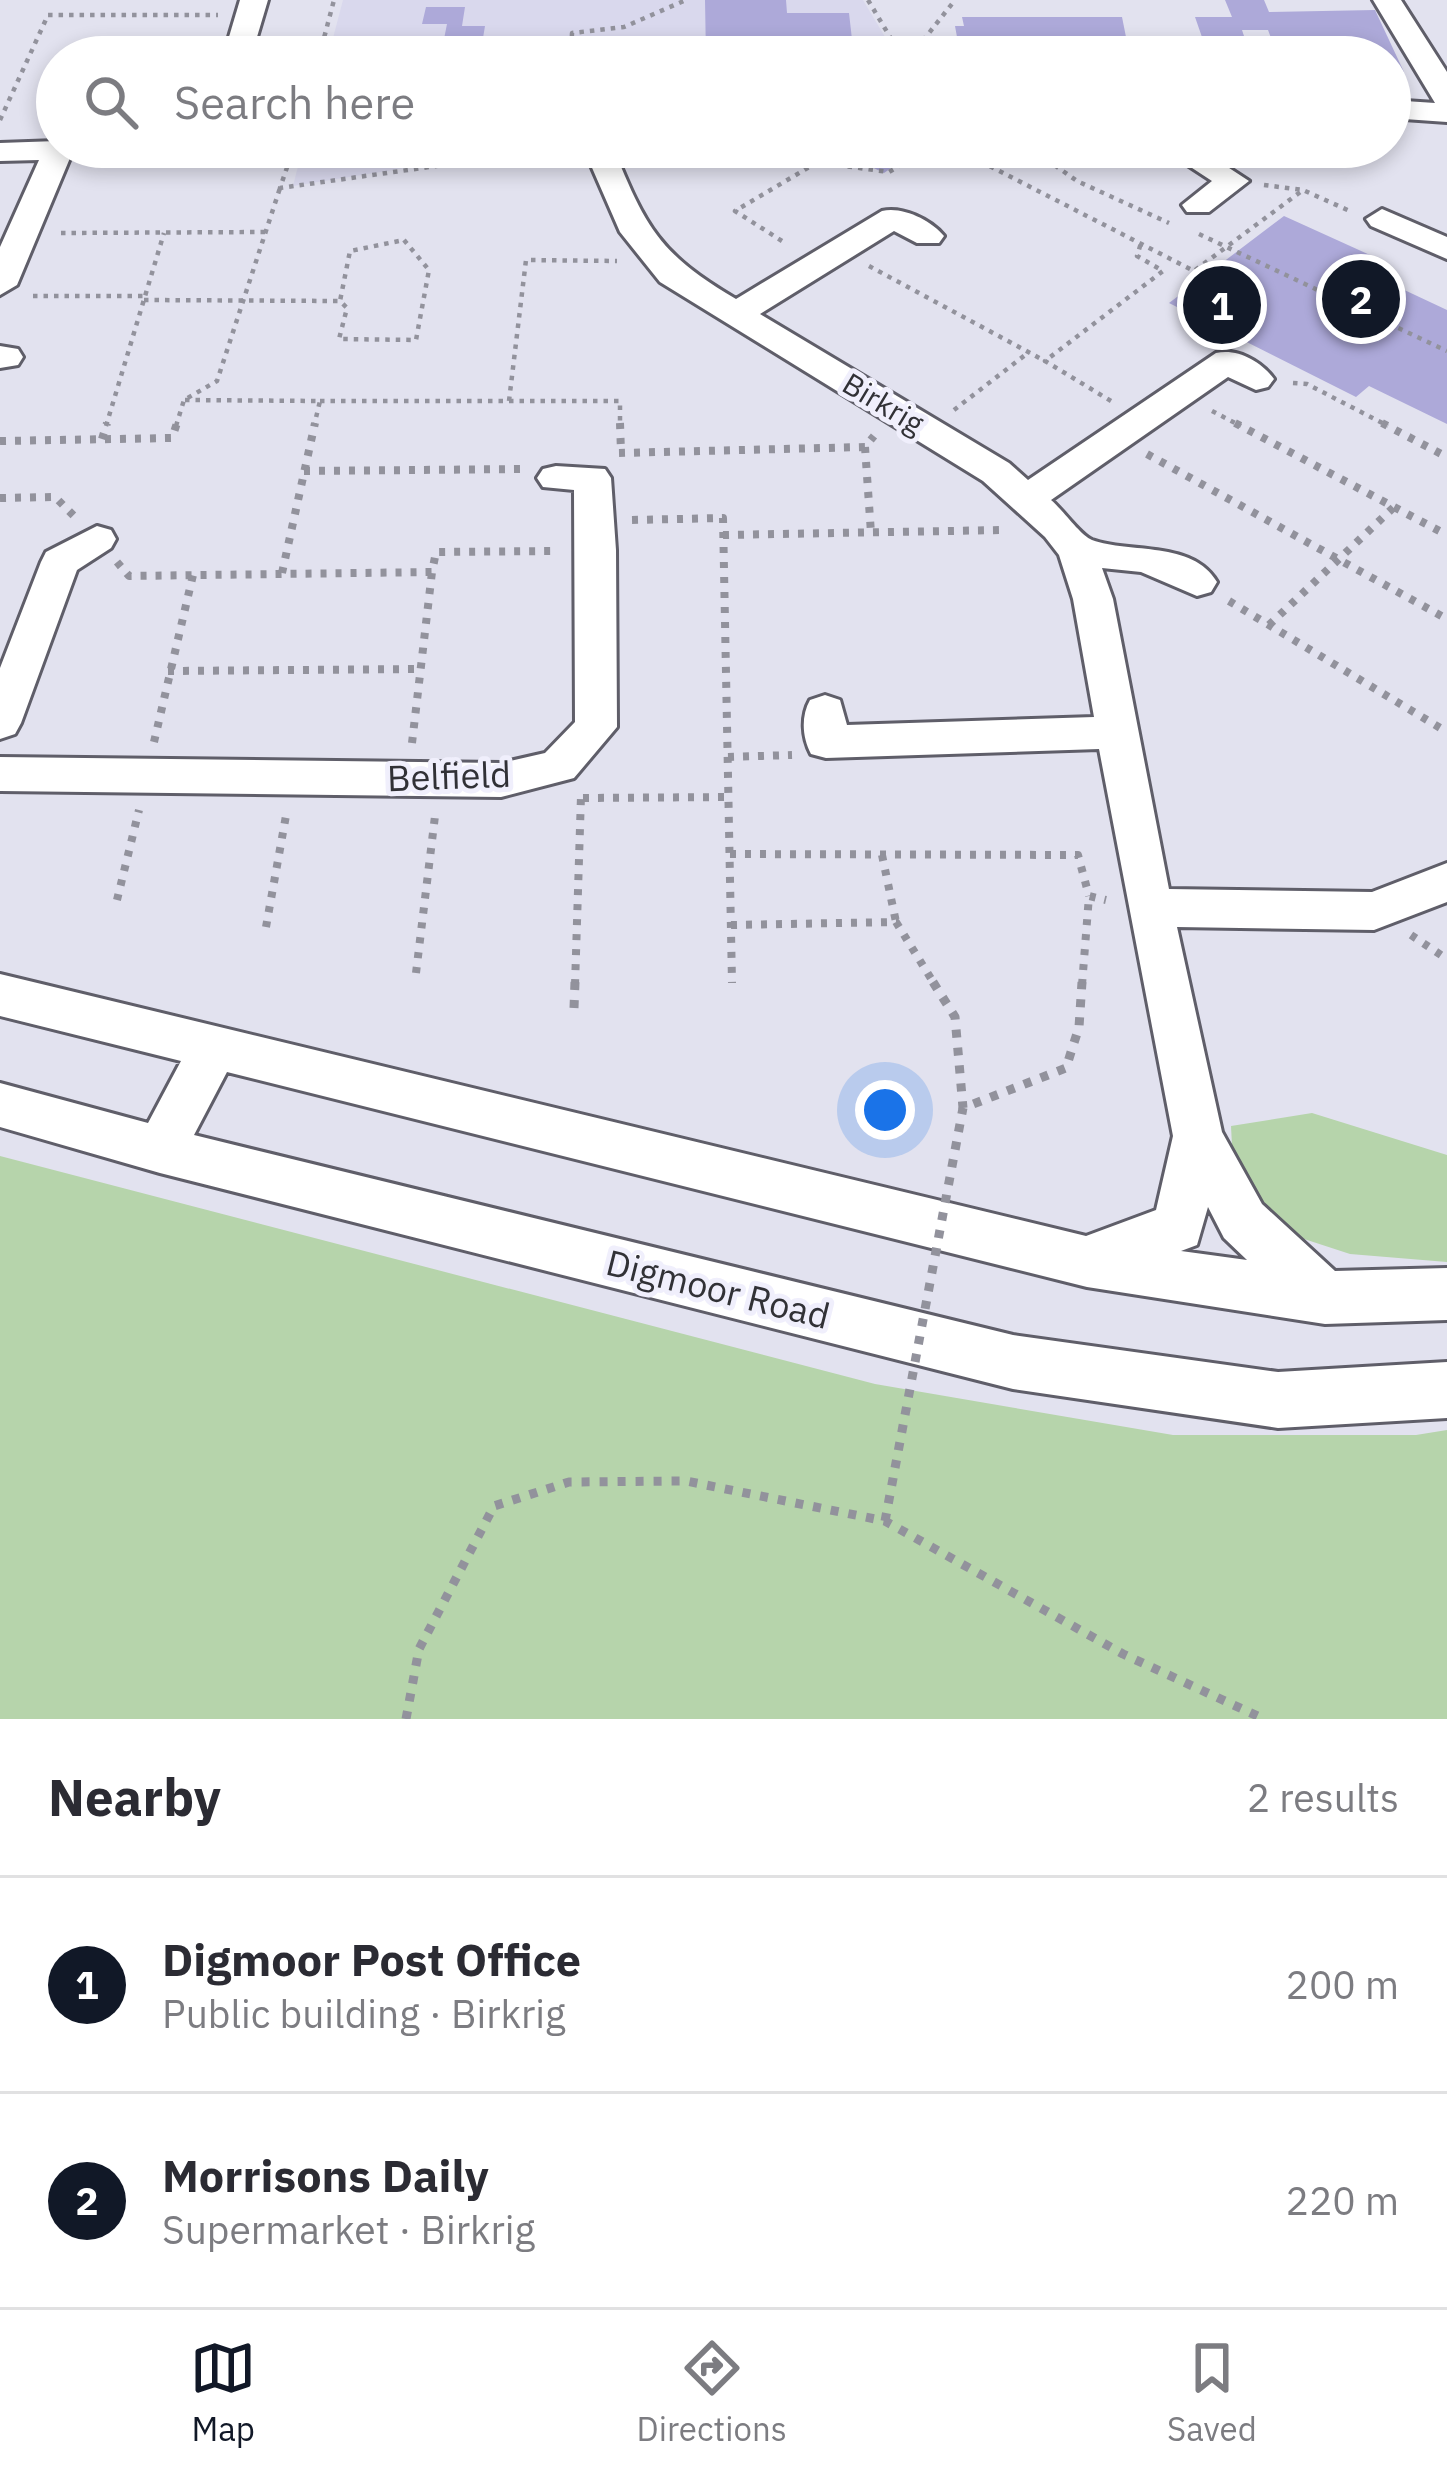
<!DOCTYPE html>
<html lang="en">
<head>
<meta charset="utf-8">
<style>
	:root { --surface:#fff; --page:#f2f2f3; --text:#2b2b33; --muted:#7c7c81; --line:#e1e1e2; --accent:#111827 }
	body { margin:0; font-family:"IBM Plex Sans",sans-serif; background:var(--page); color:var(--text) }
	.you { position:absolute; left:885px; top:1110px; width:42px; height:42px; margin:-30px; border:9px solid #fff; border-radius:50%; background:#1a73e8; box-shadow:0 0 0 18px #1a73e833 }
	.badge { display:grid; place-items:center; width:78px; height:78px; border-radius:50%; background:var(--accent); color:#fff; font-size:39px; font-weight:700 }
	.pin { position:absolute; translate:-50% -50%; border:6px solid #fff; box-shadow:0 3px 12px #0006 }
	.list { margin:0; padding:0; list-style:none }
	h2 { display:flex; justify-content:space-between; align-items:center; height:156px; margin:0; padding:0 48px; font-size:51px }
	h2 small { font-size:39px; font-weight:400; color:var(--muted) }
	.list li { display:grid; grid-template-columns:78px 1fr auto; gap:36px; align-items:center; box-sizing:border-box; height:216px; padding:0 48px; border-top:3px solid var(--line) }
	.list b { display:block; font-size:45px; white-space:nowrap }
	.list p { margin:0; font-size:39px; white-space:nowrap; color:var(--muted) }
	.list em { font-size:39px; font-style:normal; color:var(--muted) }
	.icon { flex:none; width:66px; height:66px; fill:none; stroke:currentColor; stroke-width:2; stroke-linecap:round; stroke-linejoin:round }
	.map { position:relative; flex:none; width:1447px; height:1719px; overflow:hidden }
	.search { position:absolute; background:var(--surface); box-shadow:0 6px 18px #0003; left:36px; right:36px; top:36px; height:132px; display:flex; align-items:center; gap:30px; box-sizing:border-box; padding:0 42px; border-radius:66px; color:var(--muted); font-size:45px }
	.sheet { height:588px; background:var(--surface) }
	nav { display:flex; justify-content:space-around; align-items:center; box-sizing:border-box; height:168px; border-top:3px solid var(--line); background:var(--surface); font-size:33px; color:var(--muted) }
	nav a { display:grid; justify-items:center; gap:6px }
	nav .on { color:var(--accent) }
	.map>svg:first-child { display:block }
	.built { fill:#d9d8ed }
	.green { fill:#b6d4ab }
	.building { fill:#ada9d9 }
	.lines { fill:none; stroke-linecap:round; stroke-linejoin:round }
	.minor-casing { stroke:#5f5e69; stroke-width:6 }
	.path-far2 { stroke:#92929c; stroke-width:4.5; stroke-dasharray:4.5 6; stroke-linecap:butt }
	.path-far1 { stroke:#92929c; stroke-width:8; stroke-dasharray:6 9; stroke-linecap:butt }
	.path { stroke:#92929c; stroke-width:9; stroke-dasharray:8 10; stroke-linecap:butt }
	.minor { fill:#fff; fill-rule:evenodd }
	.path-bridge { stroke:#92929c; stroke-width:9; stroke-dasharray:8 10; stroke-linecap:butt }
	.labels { text-anchor:middle; stroke-width:10; stroke-linejoin:round; paint-order:stroke }
	.far-street-label { font-size:30px; fill:#313136; stroke:#f0effc }
	.street-label { font-size:36px; fill:#313136; stroke:#f0effc }
</style>
</head>
<body>
<div class="map">
<svg width="1447" height="1719" viewBox="0 0 1447 1719">
	<rect width="100%" height="100%" fill="#e2e2ef"/>
	<g class="built">
		<polygon points="343,0 863,0 897,57 328,57"/>
		<polygon points="303,147 537,147 293,186"/>
	</g>
	<g class="green">
		<polygon points="1312,1113 1447,1155 1447,1262 1350,1254 1301,1238 1259,1208 1233,1165 1231,1126"/>
		<polygon points="0,1156 875,1384 1173,1435 1416,1435 1447,1430 1447,1719 0,1719"/>
	</g>
	<g class="building">
		<polygon points="705,0 786,0 787,13 849,13 854,57 795,57 795,51 706,57"/>
		<polygon points="1225,0 1264,0 1269,12 1375,10 1404,72 1390,72 1390,57 1368,57 1361,43 1273,43 1268,30 1242,30 1245,39 1203,40 1195,17 1232,17"/>
		<polygon points="426,7 465,7 462,26 485,26 481,50 547,50 546,57 404,57 407,44 443,44 447,24 422,24"/>
		<polygon points="962,17 1122,17 1128,47 1138,47 1142,57 1010,57 1009,48 959,48 955,26 964,26"/>
		<polygon points="830,147 921,147 884,173"/>
		<polygon points="1284,216 1381,260 1366,272 1447,310 1447,424 1369,386 1356,397 1169,303"/>
	</g>
	<g class="lines">
		<defs>
			<g id="minor">
				<polygon points="240,0 268,0 251,57 223,57"/>
				<polygon points="1373,0 1401,0 1447,72 1447,122 1390,118 1390,100 1435,103"/>
				<polygon points="57,141 57,147 146,147 131,156 70,158 17,285 0,295 0,247 39,160 0,161 0,143"/>
				<path d="M 583,147 L 613,147 C 646,229 660,254 736,299 L 882,211 C 902,206 931,220 944,236 L 939,243 L 917,243 L 894,231 L 760,314 L 1009,463 L 1028,480 L 1216,353 C 1237,348 1261,361 1274,379 L 1268,387 L 1256,390 L 1228,377 L 1051,500 C 1063,510 1080,535 1092,540 C 1130,554 1192,540 1217,582 L 1211,592 L 1197,596 L 1141,572 L 1102,568 L 1113,599 L 1169,889 L 1372,892 L 1447,863 L 1447,902 L 1374,930 L 1177,927 L 1222,1132 L 1262,1204 L 1335,1271 L 1447,1268 L 1447,1320 L 1325,1324 L 1087,1287 L 227,1072 L 194,1135 L 1013,1335 L 1278,1372 L 1447,1362 L 1447,1418 L 1278,1428 L 1013,1389 L 160,1173 L 0,1127 L 0,1083 L 148,1123 L 181,1061 L 0,1016 L 0,974 L 1086,1236 L 1156,1210 L 1173,1136 L 1099,749 L 826,758 L 811,754 C 802,737 801,716 810,700 L 825,695 L 840,700 L 847,725 L 1094,717 L 1073,599 L 1059,555 L 1045,537 L 983,481 L 660,282 L 620,232 ZM 1208,1207 L 1224,1238 L 1247,1260 L 1181,1251 L 1197,1245 Z"/>
				<polygon points="1160,147 1197,147 1249,181 1209,212 1187,212 1182,205 1212,181"/>
				<polygon points="1382,209 1447,237 1447,259 1371,226 1366,219"/>
				<polygon points="0,346 18,349 23,357 18,365 0,368"/>
				<polygon points="556,466 605,469 611,478 616,550 617,727 574,778 501,797 0,791 0,757 501,763 545,753 575,722 574,490 543,487 537,478 543,469"/>
				<polygon points="97,526 111,530 116,539 111,548 77,570 21,723 15,734 0,739 0,668 41,562 46,552"/>
			</g>
		</defs>
		<use href="#minor" class="minor-casing"/>
		<g class="path-far2">
			<polyline points="868,0 902,57"/>
			<polyline points="916,51 1001,50 1002,57"/>
			<polyline points="319,57 334,0"/>
			<polyline points="571,57 572,33 624,27 686,0"/>
			<polyline points="910,57 955,0"/>
			<polyline points="0,120 48,15 218,15"/>
			<polyline points="294,147 280,188 564,148"/>
			<polyline points="702,147 889,172 904,163 988,147"/>
			<polyline points="966,147 974,158 1194,271 1303,190 1352,212"/>
			<polyline points="1029,147 1077,181 1169,223"/>
			<polyline points="1264,185 1303,190"/>
			<polyline points="61,233 265,232"/>
			<polyline points="1199,234 1447,351"/>
			<polygon points="404,240 429,270 416,340 339,339 347,308 340,301 350,251"/>
			<polyline points="782,241 735,211 816,163"/>
			<polyline points="869,266 1045,361"/>
			<polyline points="33,296 145,296"/>
			<polyline points="144,300 340,301"/>
			<polyline points="1293,383 1307,384 1388,426"/>
			<polyline points="185,400 320,401 314,426"/>
			<polyline points="320,401 620,401 620,426"/>
			<polyline points="509,401 526,260 617,261"/>
			<polyline points="1111,401 1045,361 1163,271 1137,256 1141,243"/>
			<polyline points="954,410 1029,352"/>
			<polyline points="1212,411 1241,426"/>
			<polyline points="106,426 164,233"/>
			<polyline points="176,426 184,400 217,381 280,188"/>
		</g>
		<g class="path-far1">
			<polyline points="620,423 621,452"/>
			<polyline points="1235,423 1447,535"/>
			<polyline points="1382,423 1447,457"/>
			<polyline points="102,439 107,423"/>
			<polyline points="0,441 172,438 177,423"/>
			<polyline points="865,447 871,533"/>
			<polyline points="619,453 865,447 874,436"/>
			<polyline points="1147,454 1447,619"/>
			<polyline points="304,471 525,469"/>
			<polyline points="0,498 55,497 74,516"/>
			<polyline points="632,520 723,518 732,983"/>
			<polyline points="723,535 1004,530"/>
			<polyline points="117,562 129,576 432,572 436,552 554,551"/>
			<polyline points="282,573 315,423"/>
			<polyline points="1229,601 1447,732"/>
			<polyline points="1269,625 1394,507"/>
			<polyline points="168,671 420,669"/>
			<polyline points="154,742 193,575"/>
			<polyline points="412,743 432,572"/>
			<polyline points="728,757 792,755"/>
			<polyline points="583,798 729,797"/>
			<polyline points="730,854 1078,855 1089,896"/>
			<polyline points="882,855 896,922"/>
			<polyline points="117,900 139,810"/>
			<polyline points="731,925 896,922 935,985"/>
			<polyline points="266,927 287,810"/>
			<polyline points="1411,935 1447,959"/>
			<polyline points="416,973 435,816"/>
			<polyline points="575,985 581,796"/>
			<polyline points="1082,985 1089,896 1106,900"/>
		</g>
		<g class="path">
			<polyline points="933,982 955,1017 963,1108 1066,1068 1079,1027 1082,982"/>
			<polyline points="574,1008 575,982"/>
			<polyline points="406,1719 419,1649 494,1506 569,1482 686,1481 885,1521 1123,1654 1264,1719"/>
		</g>
		<use href="#minor" class="minor"/>
		<polyline class="path-bridge" points="885,1521 963,1108"/>
	</g>
	<g class="labels">
		<g class="far-street-label">
			<text transform="translate(883 404) rotate(31)" y="10">Birkrig</text>
		</g>
		<g class="street-label">
			<text transform="translate(449 776) rotate(-2)" y="13">Belfield</text>
			<text transform="translate(718 1289) rotate(14)" y="13">Digmoor Road</text>
		</g>
	</g>
</svg>
<div class="you"></div>
<div class="pin badge" style="left:1222px;top:305px">1</div>
<div class="pin badge" style="left:1361px;top:299px">2</div>
<div class="search"><svg class="icon" aria-label="search" viewBox="0 0 24 24"><circle cx="10" cy="10" r="6"/><path d="M15 15l6 6"/></svg>Search here</div>
</div>
<section class="sheet">
<h2>Nearby<small>2 results</small></h2>
<ul class="list">
<li><span class="badge">1</span><div><b>Digmoor Post Office</b><p>Public building · Birkrig</p></div><em>200 m</em></li>
<li><span class="badge">2</span><div><b>Morrisons Daily</b><p>Supermarket · Birkrig</p></div><em>220 m</em></li>
</ul>
</section>
<nav>
<a class="on"><svg class="icon" aria-label="map" viewBox="0 0 24 24"><path d="M3 6l6-2 6 2 6-2v14l-6 2-6-2-6 2zM9 4v14M15 6v14"/></svg>Map</a>
<a><svg class="icon" aria-label="directions" viewBox="0 0 24 24"><path d="M12 3l9 9-9 9-9-9zM9 14v-3h6M13 9l2 2-2 2"/></svg>Directions</a>
<a><svg class="icon" aria-label="saved" viewBox="0 0 24 24"><path d="M7 4h10v16l-5-4-5 4z"/></svg>Saved</a>
</nav>
</body>
</html>
